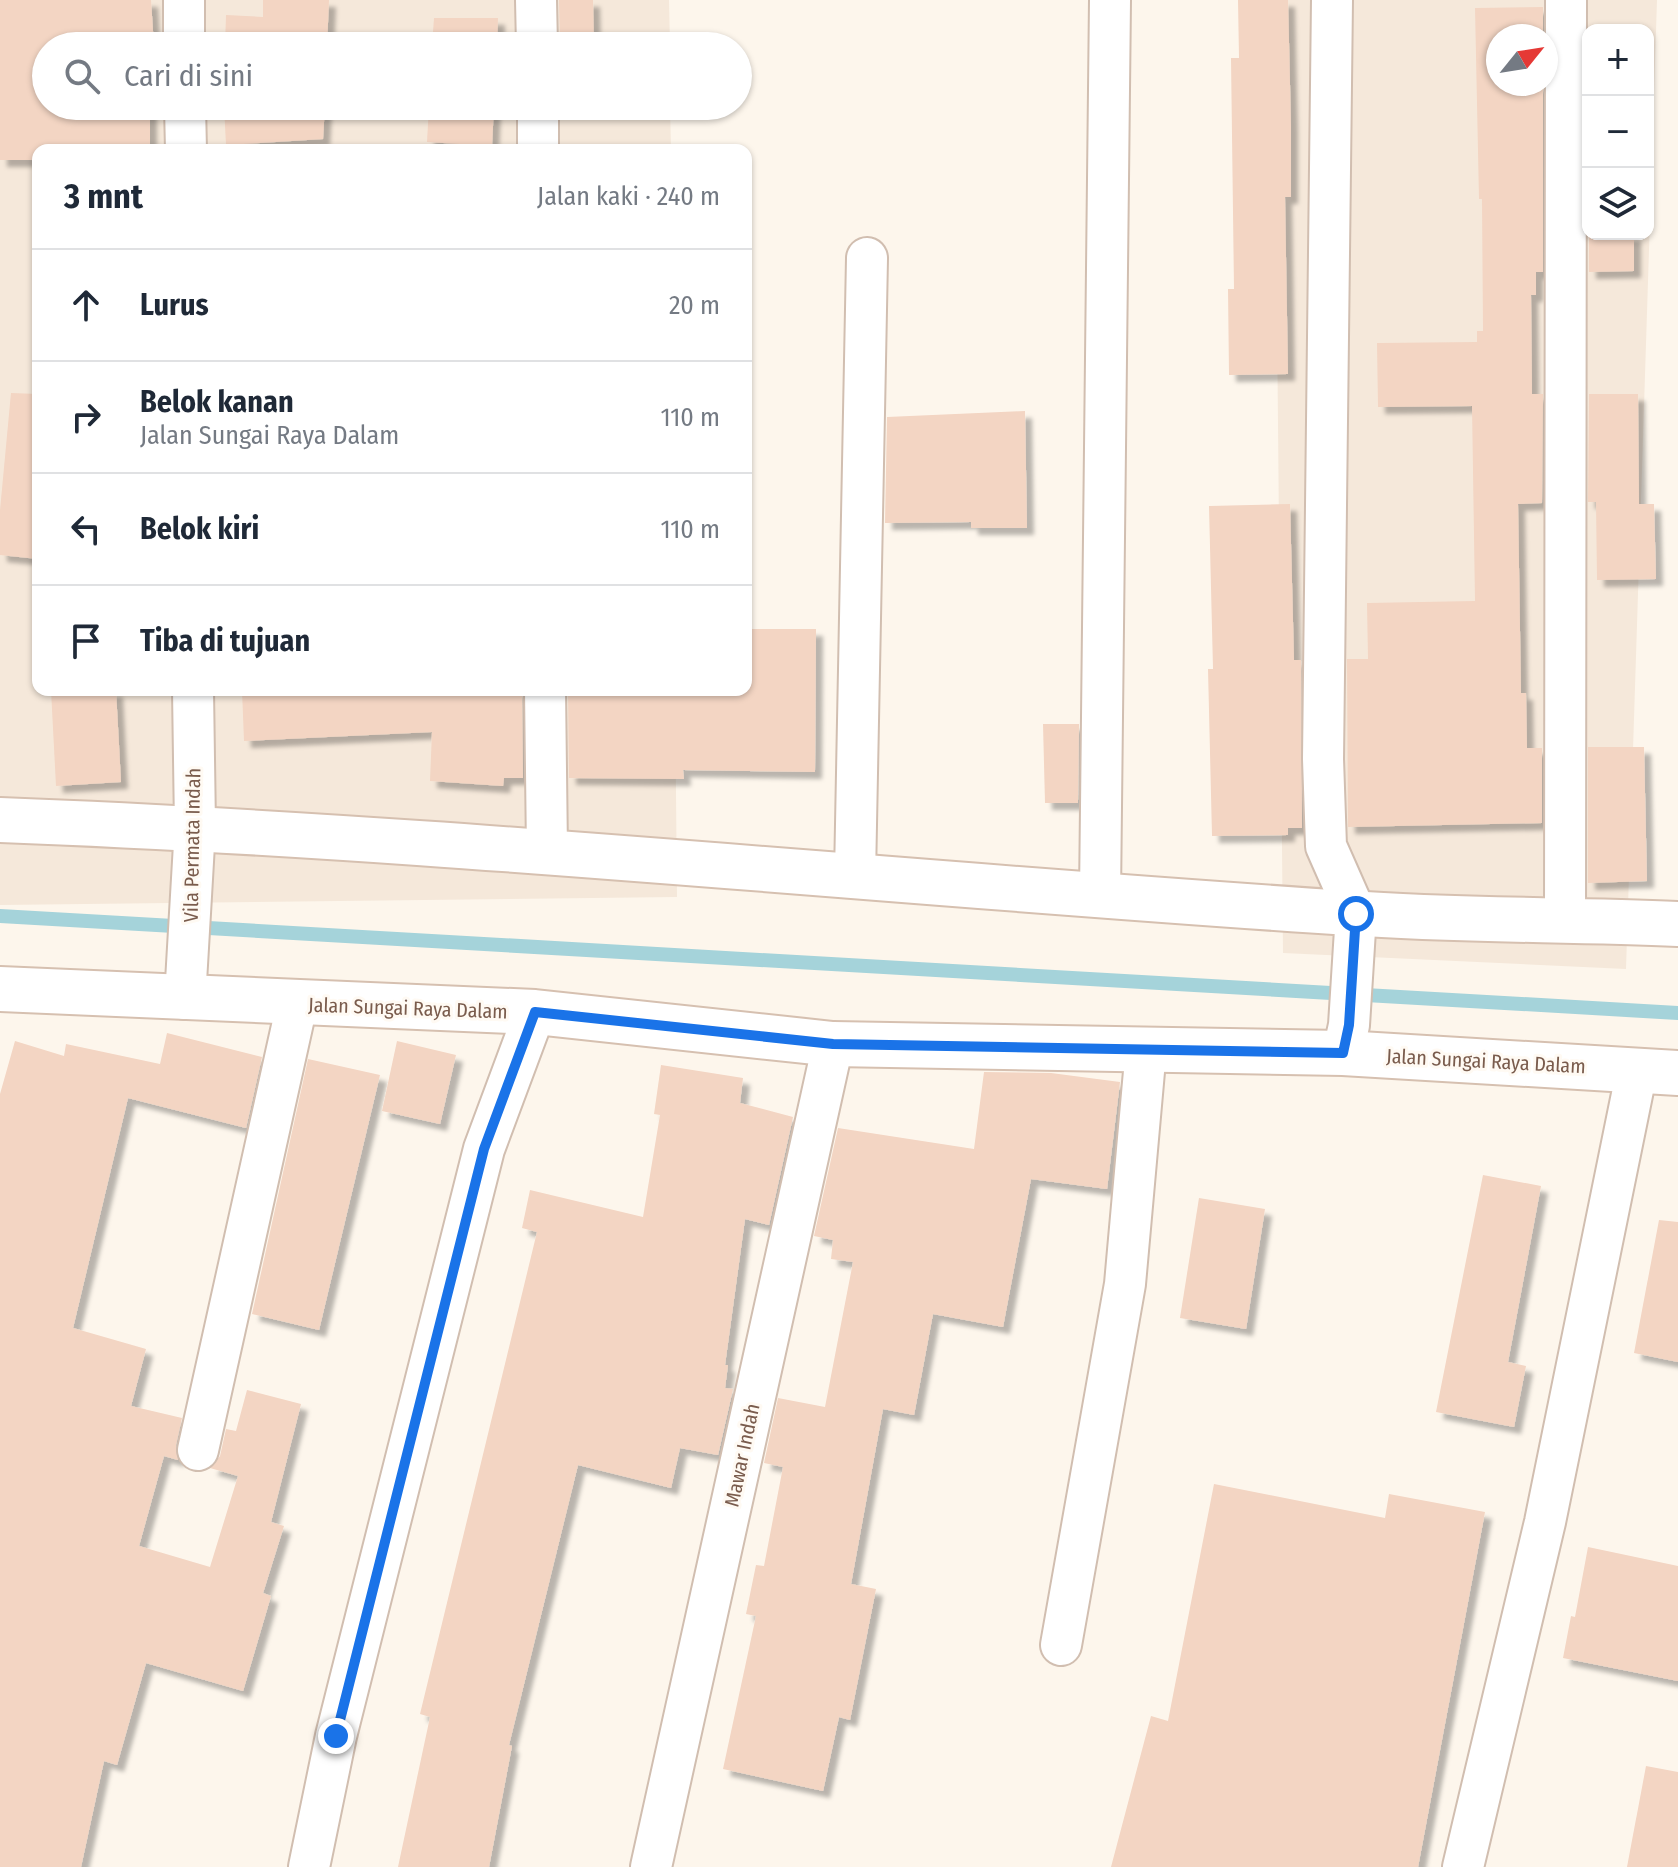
<!DOCTYPE html>
<html lang="id">
<head>
<meta charset="utf-8">
<style>
	:root { --surface:#fff; --page:#f6f6f7; --text:#1f2937; --muted:#747a83; --line:#e0e1e3 }
	body { margin:0; font-family:"Fira Sans Condensed",sans-serif; background:var(--page); color:var(--text) }
	.controls { position:absolute; right:24px; top:24px; display:grid; overflow:hidden; border-radius:16px; box-shadow:0 2px 6px #0004 }
	.controls button { width:72px; height:72px; display:grid; place-items:center; padding:0; border:0; border-bottom:2px solid var(--line); background:var(--surface); color:var(--text); font:40px sans-serif }
	.compass { position:absolute; left:1486px; top:24px; width:72px; height:72px; border-radius:50%; background:var(--surface); box-shadow:0 2px 6px #0004; rotate:60deg }
	.stop { position:absolute; width:24px; height:24px; margin:-18px; border:6px solid #1a73e8; border-radius:50%; background:#fff }
	.stop.end { background:#1a73e8; border-color:#fff; box-shadow:0 2px 8px #0008 }
	.list { margin:0; padding:0; list-style:none }
	h2 { display:flex; justify-content:space-between; align-items:center; height:104px; margin:0; padding:0 32px; font-size:34px }
	h2 small { font-size:26px; font-weight:400; color:var(--muted) }
	.list li { display:grid; grid-template-columns:52px 1fr auto; gap:24px; align-items:center; box-sizing:border-box; height:112px; padding:0 32px; border-top:2px solid var(--line) }
	.list b { display:block; font-size:30px; white-space:nowrap }
	.list p { margin:0; font-size:26px; white-space:nowrap; color:var(--muted) }
	.list em { font-size:26px; font-style:normal; color:var(--muted) }
	.icon { flex:none; width:44px; height:44px; fill:none; stroke:currentColor; stroke-width:2; stroke-linecap:round; stroke-linejoin:round }
	.map { position:relative; flex:none; width:1678px; height:1867px; overflow:hidden }
	.search { position:absolute; background:var(--surface); box-shadow:0 2px 6px #0004; left:32px; top:32px; width:720px; height:88px; display:flex; align-items:center; gap:20px; box-sizing:border-box; padding:0 28px; border-radius:44px; color:var(--muted); font-size:30px }
	.panel { position:absolute; background:var(--surface); box-shadow:0 2px 6px #0004; left:32px; top:144px; width:720px; height:552px; border-radius:16px }
	.map>svg:first-child { display:block }
	.residential { fill:#f5e8da; fill-rule:evenodd }
	.lines { fill:none; stroke-linecap:round; stroke-linejoin:round }
	.stream { stroke:#a5d3da; stroke-width:14 }
	.building { fill:#f3d5c3; filter:url(#shadow) }
	.street-casing { stroke:#d1beb0; stroke-width:44 }
	.secondary-casing { stroke:#d6c0b0; stroke-width:48 }
	.street { stroke:#fff; stroke-width:40 }
	.secondary { stroke:#fff; stroke-width:44 }
	.route { stroke:#1a73e8; stroke-width:10 }
	.labels { text-anchor:middle; stroke-width:6; stroke-linejoin:round; paint-order:stroke }
	.street-label { font-size:20px; fill:#7a5c4d; stroke:#fffaf3 }
</style>
</head>
<body>
<div class="map">
<svg width="1678" height="1867" viewBox="0 0 1678 1867">
	<defs>
		<filter id="shadow"><feDropShadow dx="7" dy="7" stdDeviation="2" flood-color="#0004"/></filter>
	</defs>
	<rect width="100%" height="100%" fill="#fdf6ec"/>
	<g class="residential">
		<polygon points="0,0 669,0 670,46 46,46 46,106 670,106 671,150 38,150 38,690 675,690 677,897 0,905"/>
		<path d="M 1274,0 L 1657,0 L 1626,969 L 1283,953 ZM 1588,30 L 1648,30 L 1648,234 L 1588,234 ZM 1498,36 L 1546,36 L 1546,84 L 1498,84 Z"/>
	</g>
	<g class="lines">
		<polyline class="stream" points="0,916 1678,1013"/>
	</g>
	<g class="building">
		<polygon points="0,0 151,0 154,46 46,46 46,106 150,106 150,150 38,150 38,160 0,160"/>
		<polygon points="263,0 329,0 327,46 225,46 226,15 263,17"/>
		<polygon points="559,0 593,0 594,46 560,46"/>
		<polygon points="1238,0 1288,0 1291,126 1291,197 1285,197 1288,374 1229,375 1228,289 1234,289 1231,58 1239,58"/>
		<polygon points="1543,7 1543,36 1498,36 1498,84 1543,84 1543,272 1536,272 1536,295 1531,295 1532,394 1543,394 1542,503 1518,504 1521,693 1526,693 1527,748 1542,748 1542,823 1348,827 1347,659 1368,659 1367,603 1475,601 1472,406 1378,407 1377,343 1477,342 1477,331 1483,331 1482,199 1479,199 1475,8"/>
		<polygon points="434,18 498,18 497,46 432,46"/>
		<polygon points="224,106 325,106 323,139 226,145"/>
		<polygon points="429,106 494,106 492,146 427,142"/>
		<polygon points="1589,234 1634,234 1634,271 1589,272"/>
		<polygon points="11,393 38,394 38,559 0,555 0,510"/>
		<polygon points="1589,394 1638,394 1639,504 1654,504 1656,579 1597,580 1596,502 1588,502"/>
		<polygon points="1025,411 1027,528 971,528 971,522 885,523 887,417"/>
		<polygon points="1290,504 1294,660 1301,660 1302,828 1288,828 1288,835 1212,836 1208,669 1213,669 1209,506"/>
		<polygon points="746,629 816,629 815,772 683,770 684,779 569,778 568,690 746,690"/>
		<polygon points="51,690 116,690 121,782 56,786"/>
		<polygon points="242,690 522,690 523,778 504,778 503,786 430,781 432,732 244,741"/>
		<polygon points="1043,724 1079,724 1078,803 1045,803"/>
		<polygon points="1588,747 1644,747 1647,881 1588,883"/>
		<polygon points="167,1033 262,1057 246,1128 128,1098 73,1328 146,1349 131,1406 182,1418 176,1445 178,1460 164,1456 139,1546 210,1567 238,1476 210,1468 220,1456 226,1429 236,1431 247,1390 301,1404 271,1522 284,1526 263,1593 271,1596 243,1691 146,1663 117,1765 104,1761 81,1867 0,1867 0,1094 15,1041 64,1056 66,1044 160,1064"/>
		<polygon points="397,1041 456,1055 440,1124 382,1111"/>
		<polygon points="308,1059 380,1075 319,1330 252,1314"/>
		<polygon points="661,1065 743,1078 740,1103 793,1117 769,1225 745,1219 725,1365 728,1365 725,1388 733,1389 718,1455 680,1448 671,1488 578,1465 509,1745 512,1746 489,1867 398,1867 430,1717 420,1714 537,1232 522,1228 530,1190 643,1217 660,1115 654,1114"/>
		<polygon points="984,1072 1051,1073 1120,1082 1107,1189 1031,1179 1003,1327 933,1314 914,1415 883,1409 851,1584 876,1589 850,1720 839,1717 823,1791 723,1769 756,1616 746,1614 756,1565 764,1566 783,1467 764,1463 778,1398 825,1407 853,1262 831,1259 833,1240 814,1236 838,1128 974,1149"/>
		<polygon points="1483,1175 1541,1186 1508,1362 1526,1366 1514,1427 1436,1412"/>
		<polygon points="1199,1198 1265,1209 1246,1329 1180,1318"/>
		<polygon points="1659,1220 1678,1222 1678,1362 1634,1353"/>
		<polygon points="1214,1484 1385,1518 1389,1494 1485,1512 1418,1867 1111,1867 1151,1716 1168,1721"/>
		<polygon points="1588,1547 1678,1566 1678,1681 1563,1658 1571,1616 1575,1617"/>
		<polygon points="1646,1766 1678,1772 1678,1867 1627,1867"/>
	</g>
	<g class="lines">
		<defs>
			<g id="street">
				<polyline points="184,0 184,46"/>
				<polyline points="536,0 537,46"/>
				<polyline points="1332,0 1323,759 1326,846 1356,914 1349,1025 1343,1053"/>
				<polyline points="185,106 186,150"/>
				<polyline points="538,106 538,150"/>
				<polyline points="545,690 547,851"/>
				<polyline points="855,876 867,258"/>
				<polyline points="1100,896 1110,0"/>
				<polyline points="1565,919 1566,0"/>
				<polyline points="185,999 195,827 193,690"/>
				<polyline points="198,1450 297,1004"/>
				<polyline points="1061,1645 1125,1284 1146,1049"/>
				<polyline points="309,1867 336,1736 484,1149 535,1012"/>
				<polyline points="651,1867 833,1044"/>
				<polyline points="1463,1867 1545,1522 1637,1070"/>
			</g>
			<g id="secondary">
				<path d="M 0,820 C 451,837 899,884 1349,913 C 1458,921 1568,919 1678,924"/>
				<polyline points="0,989 535,1012 833,1044 1343,1053 1678,1073"/>
			</g>
		</defs>
		<use href="#street" class="street-casing"/>
		<use href="#secondary" class="secondary-casing"/>
		<use href="#street" class="street"/>
		<use href="#secondary" class="secondary"/>
	</g>
	<g class="lines">
		<polyline class="route" points="336,1736 484,1149 535,1012 833,1044 1343,1053 1349,1025 1356,914"/>
	</g>
	<g class="labels">
		<g class="street-label">
			<text transform="translate(192 845) rotate(-89)" y="7">Vila Permata Indah</text>
			<text transform="translate(408 1008) rotate(2)" y="7">Jalan Sungai Raya Dalam</text>
			<text transform="translate(1486 1061) rotate(3)" y="7">Jalan Sungai Raya Dalam</text>
			<text transform="translate(742 1455) rotate(-78)" y="7">Mawar Indah</text>
		</g>
	</g>
</svg>
<div class="controls">
<button>+</button>
<button>−</button>
<button><svg class="icon" aria-label="layers" viewBox="0 0 24 24"><path d="M12 4l9 5-9 5-9-5zM3 14l9 5 9-5"/></svg></button>
</div>
<svg class="compass" viewBox="-18 -18 36 36"><path d="M0-13l5 13h-10z" fill="#e53935"/><path d="M0 13l5-13h-10z" fill="#747a83"/></svg>
<div class="stop" style="left:1356px;top:914px"></div>
<div class="stop end" style="left:336px;top:1736px"></div>
<div class="search"><svg class="icon" aria-label="search" viewBox="0 0 24 24"><circle cx="10" cy="10" r="6"/><path d="M15 15l6 6"/></svg>Cari di sini</div>
<section class="panel">
<h2>3 mnt<small>Jalan kaki · 240 m</small></h2>
<ul class="list">
<li><svg class="icon" aria-label="ahead" viewBox="0 0 24 24"><path d="M12 20V5M6 11l6-6 6 6"/></svg><div><b>Lurus</b></div><em>20 m</em></li>
<li><svg class="icon" aria-label="right" viewBox="0 0 24 24"><path d="M7 20v-9h11M14 6l5 5-5 5"/></svg><div><b>Belok kanan</b><p>Jalan Sungai Raya Dalam</p></div><em>110 m</em></li>
<li><svg class="icon" aria-label="left" viewBox="0 0 24 24"><path d="M17 20v-9H6M10 6l-5 5 5 5"/></svg><div><b>Belok kiri</b></div><em>110 m</em></li>
<li><svg class="icon" aria-label="arrive" viewBox="0 0 24 24"><path d="M6 21V4h12l-3 4 3 4H6"/></svg><div><b>Tiba di tujuan</b></div></li>
</ul>
</section>
</div>
</body>
</html>
